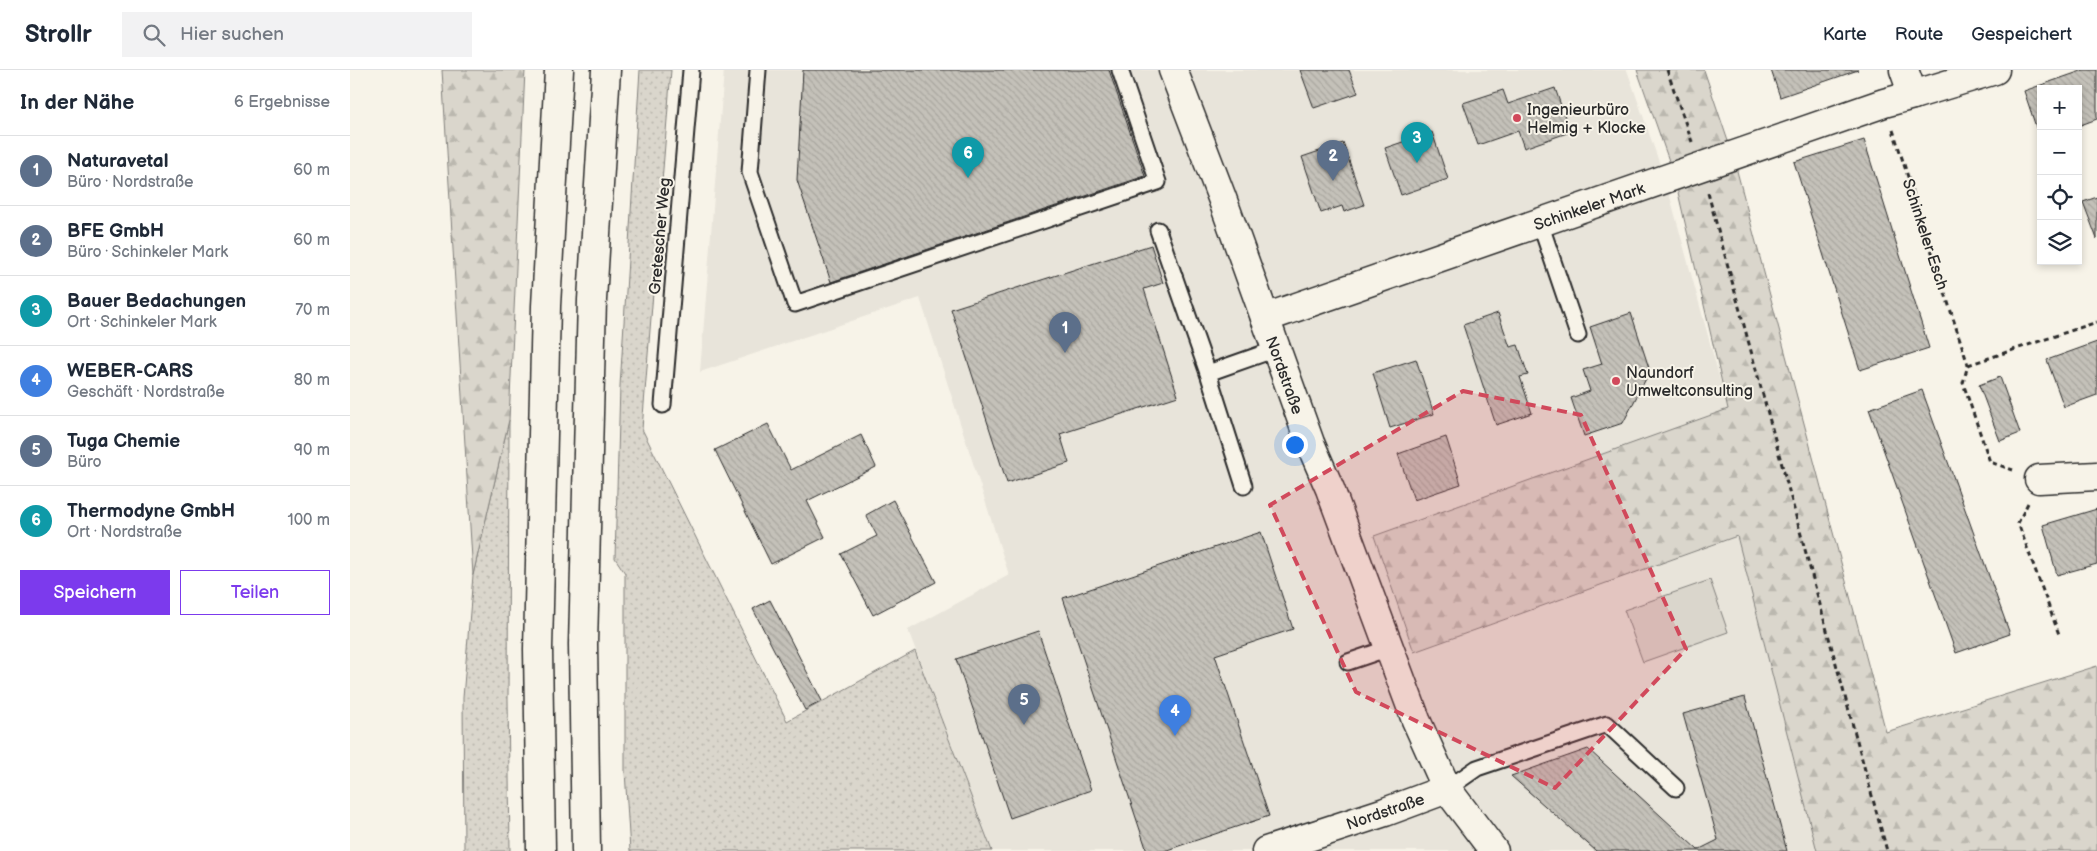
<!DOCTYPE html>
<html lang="de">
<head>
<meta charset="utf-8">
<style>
	:root { --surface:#fff; --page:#f2f2f3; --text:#1f2937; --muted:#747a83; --line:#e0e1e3; --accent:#7c3aed }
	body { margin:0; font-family:"Balsamiq Sans",sans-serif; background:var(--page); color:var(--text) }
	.controls { position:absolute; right:15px; top:15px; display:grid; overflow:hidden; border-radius:0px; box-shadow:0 2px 8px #0003 }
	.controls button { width:45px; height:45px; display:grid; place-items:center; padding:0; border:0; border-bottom:1px solid var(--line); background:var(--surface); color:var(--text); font:25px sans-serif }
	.you { position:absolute; left:944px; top:374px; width:18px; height:18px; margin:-12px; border:4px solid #fff; border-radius:50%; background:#1a73e8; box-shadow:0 0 0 8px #1a73e833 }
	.badge { display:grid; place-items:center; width:32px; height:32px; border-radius:50%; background:var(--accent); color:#fff; font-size:16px; font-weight:700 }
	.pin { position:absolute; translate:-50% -41px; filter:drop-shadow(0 1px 2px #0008) }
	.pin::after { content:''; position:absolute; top:26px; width:18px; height:15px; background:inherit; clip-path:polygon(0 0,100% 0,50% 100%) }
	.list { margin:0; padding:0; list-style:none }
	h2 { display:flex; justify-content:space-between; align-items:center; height:65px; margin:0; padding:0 20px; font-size:21px }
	h2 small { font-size:16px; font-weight:400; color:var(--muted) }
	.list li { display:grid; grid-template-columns:32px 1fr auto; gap:15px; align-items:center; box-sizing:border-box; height:70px; padding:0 20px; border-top:1px solid var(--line) }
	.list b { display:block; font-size:19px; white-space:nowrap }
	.list p { margin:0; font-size:16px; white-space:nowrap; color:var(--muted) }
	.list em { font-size:16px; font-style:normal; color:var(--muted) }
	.actions { display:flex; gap:10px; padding:15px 20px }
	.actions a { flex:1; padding:11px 0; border:1px solid var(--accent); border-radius:0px; text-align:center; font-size:18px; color:var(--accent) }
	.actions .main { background:var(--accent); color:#fff }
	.icon { flex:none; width:28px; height:28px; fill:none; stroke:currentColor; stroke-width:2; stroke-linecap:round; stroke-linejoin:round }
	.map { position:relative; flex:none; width:1747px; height:781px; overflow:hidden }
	header { display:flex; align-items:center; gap:30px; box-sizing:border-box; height:70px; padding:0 25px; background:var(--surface); border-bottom:1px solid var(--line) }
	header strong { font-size:24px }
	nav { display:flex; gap:28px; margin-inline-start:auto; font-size:18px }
	.search { width:350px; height:45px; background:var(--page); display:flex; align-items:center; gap:12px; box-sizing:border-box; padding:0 18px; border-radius:0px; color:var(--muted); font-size:19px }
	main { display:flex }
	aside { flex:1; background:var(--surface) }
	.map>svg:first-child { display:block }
	.built { fill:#e8e4da }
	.grass { fill:url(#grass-dots); stroke:#82807c }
	.forest { fill:url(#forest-firs); stroke:#82807c }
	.pitch { fill:#dad6cc; stroke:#82807c }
	.building { fill:url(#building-back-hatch); stroke:#2b2b2b }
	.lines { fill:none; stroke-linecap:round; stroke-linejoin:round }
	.lane-casing { stroke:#2b2b2b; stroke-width:19 }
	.street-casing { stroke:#2b2b2b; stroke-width:31 }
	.highway-casing { stroke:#2b2b2b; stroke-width:31 }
	.path { stroke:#2b2b2b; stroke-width:3; stroke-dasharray:5 4; stroke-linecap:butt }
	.lane { stroke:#f7f3e8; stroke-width:15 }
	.street { stroke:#f7f3e8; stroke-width:28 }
	.highway { stroke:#f7f3e8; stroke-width:28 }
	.marked { fill:#d1495b; fill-opacity:0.2; stroke:#d1495b; stroke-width:4; stroke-dasharray:10 6; stroke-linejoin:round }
	.poi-dot { fill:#d1495b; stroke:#f7f3e8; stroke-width:2 }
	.labels { text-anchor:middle; stroke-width:4; stroke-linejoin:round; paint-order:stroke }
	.poi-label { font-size:16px; fill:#2b2b2b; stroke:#f7f3e8; text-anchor:start }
	.street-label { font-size:16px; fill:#2b2b2b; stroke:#f7f3e8 }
</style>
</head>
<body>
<header>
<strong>Strollr</strong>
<div class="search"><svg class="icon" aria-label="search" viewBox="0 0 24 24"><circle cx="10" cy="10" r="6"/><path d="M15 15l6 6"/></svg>Hier suchen</div>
<nav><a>Karte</a><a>Route</a><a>Gespeichert</a></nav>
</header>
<main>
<aside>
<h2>In der Nähe<small>6 Ergebnisse</small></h2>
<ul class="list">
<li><span class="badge" style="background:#5c6f8a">1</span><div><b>Naturavetal</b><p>Büro · Nordstraße</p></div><em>60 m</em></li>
<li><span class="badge" style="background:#5c6f8a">2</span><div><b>BFE GmbH</b><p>Büro · Schinkeler Mark</p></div><em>60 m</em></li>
<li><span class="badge" style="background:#0f9aa8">3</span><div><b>Bauer Bedachungen</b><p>Ort · Schinkeler Mark</p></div><em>70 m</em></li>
<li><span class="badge" style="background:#3f7fe0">4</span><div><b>WEBER-CARS</b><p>Geschäft · Nordstraße</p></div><em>80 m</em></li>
<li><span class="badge" style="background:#5c6f8a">5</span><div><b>Tuga Chemie</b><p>Büro</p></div><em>90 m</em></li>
<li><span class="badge" style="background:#0f9aa8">6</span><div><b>Thermodyne GmbH</b><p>Ort · Nordstraße</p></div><em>100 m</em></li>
</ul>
<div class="actions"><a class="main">Speichern</a><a>Teilen</a></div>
</aside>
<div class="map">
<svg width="1747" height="781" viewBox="0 0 1747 781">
	<defs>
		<pattern id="grass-dots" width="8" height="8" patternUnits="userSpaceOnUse" patternTransform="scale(1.25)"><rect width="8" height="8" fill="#dad6cc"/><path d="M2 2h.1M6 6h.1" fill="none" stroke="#bbb8af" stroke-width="1.8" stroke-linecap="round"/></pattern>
		<pattern id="forest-firs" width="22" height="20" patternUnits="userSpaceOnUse" patternTransform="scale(1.25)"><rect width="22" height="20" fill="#dad6cc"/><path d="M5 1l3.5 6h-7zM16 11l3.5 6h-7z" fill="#bbb8af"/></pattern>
		<pattern id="building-back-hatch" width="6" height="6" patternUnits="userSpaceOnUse" patternTransform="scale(1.25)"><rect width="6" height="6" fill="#c4c1b9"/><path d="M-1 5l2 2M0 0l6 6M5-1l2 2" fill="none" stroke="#a9a69f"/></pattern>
	</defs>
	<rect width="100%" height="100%" fill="#f7f3e8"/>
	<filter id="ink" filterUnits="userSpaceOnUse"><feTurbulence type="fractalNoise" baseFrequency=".02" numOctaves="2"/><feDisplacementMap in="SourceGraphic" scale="10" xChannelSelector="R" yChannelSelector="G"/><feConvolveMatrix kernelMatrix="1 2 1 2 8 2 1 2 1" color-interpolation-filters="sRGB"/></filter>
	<g filter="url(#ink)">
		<polygon class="built" points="374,0 1277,0 1316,112 1378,339 1024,467 1064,582 1387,466 1467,781 642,781 558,560 659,505 570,228 350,302"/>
		<g class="grass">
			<polygon points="290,0 321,0 292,359 437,651 565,581 642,781 280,781 275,701 275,503 265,488 270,316"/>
			<polygon points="159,350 158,629 160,781 114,781 113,628 123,505"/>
		</g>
		<g class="forest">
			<polygon points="92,0 175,0 159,350 123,505"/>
			<polygon points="1287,0 1354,0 1383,86 1536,662 1747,596 1747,781 1467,781 1387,466 1064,582 1024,466 1378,339 1324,105"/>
		</g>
		<polygon class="pitch" points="1360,510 1378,562 1293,592 1274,540"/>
		<g class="building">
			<polygon points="453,0 759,0 795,106 481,212 447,110"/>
			<polygon points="950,0 999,0 1008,23 964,38"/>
			<polygon points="1421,0 1508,0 1430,27"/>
			<polygon points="1734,0 1747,0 1747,49 1728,56 1728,19 1691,19 1690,69 1674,21"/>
			<polygon points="1205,18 1220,62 1174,78 1168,61 1128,75 1113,33 1153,20 1158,34"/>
			<polygon points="1082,62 1098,109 1051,125 1035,78"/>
			<polygon points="1514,70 1579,278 1510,300 1444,92"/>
			<polygon points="993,73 1014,135 994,142 992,136 971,143 952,87"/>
			<polygon points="1747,127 1747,169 1733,132"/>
			<polygon points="801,175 813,213 794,219 828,326 710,364 719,393 657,413 601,239"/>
			<polygon points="1148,243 1160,277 1168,275 1178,305 1170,307 1182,343 1146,355 1113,255"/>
			<polygon points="1281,243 1300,301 1273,353 1234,366 1221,328 1240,321 1233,300 1252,294 1240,257"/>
			<polygon points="1747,272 1747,325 1714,337 1697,290"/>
			<polygon points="1066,289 1084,344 1040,358 1023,303"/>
			<polygon points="1650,307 1670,363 1650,371 1629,315"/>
			<polygon points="1572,320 1660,564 1606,583 1519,339"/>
			<polygon points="418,354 441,400 511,365 526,397 457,431 475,467 421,494 365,380"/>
			<polygon points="1096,367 1111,414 1064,430 1048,384"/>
			<polygon points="543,430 586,512 523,545 491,484 527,466 516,445"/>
			<polygon points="1747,439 1747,494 1707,505 1693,455"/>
			<polygon points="911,462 943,559 865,585 919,746 814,781 797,781 713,528"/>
			<polygon points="420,530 472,631 455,640 403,539"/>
			<polygon points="688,561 741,720 660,748 606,589"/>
			<polygon points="1395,627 1437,781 1246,781 1161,706 1238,679 1348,780 1368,770 1333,644"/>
		</g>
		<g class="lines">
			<defs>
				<g id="lane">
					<polyline points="408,0 400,102 445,234 808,112 770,0"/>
					<polyline points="1190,153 1228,265"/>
					<polyline points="808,160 858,303 926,279"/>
					<polyline points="858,303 894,416"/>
					<polyline points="313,335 341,0"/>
					<polyline points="998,592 1039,578"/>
					<polyline points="1097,719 1127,698 1257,654 1326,718"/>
				</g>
				<g id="street">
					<polyline points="823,0 872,128 960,373 980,419 1066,650 1097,719 1144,781"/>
					<polyline points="1554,0 1563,25 1645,0"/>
					<polyline points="915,248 1534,33 1563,25"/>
					<polyline points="1689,409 1747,406"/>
					<polyline points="916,781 1035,742 1097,719"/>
				</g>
				<g id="highway">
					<polyline points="191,781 188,579 196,236 209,0"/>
					<polyline points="236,781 233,574 242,230 256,0"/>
				</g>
			</defs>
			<use href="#lane" class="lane-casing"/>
			<use href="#street" class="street-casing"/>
			<use href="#highway" class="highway-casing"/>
			<g class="path">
				<polyline points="1317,0 1342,72"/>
				<polyline points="1543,60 1618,295 1613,313 1640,392 1663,400"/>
				<polyline points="1358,123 1537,781"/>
				<polyline points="1618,295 1747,252"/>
				<polyline points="1678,433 1668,453 1710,567"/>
			</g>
			<use href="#lane" class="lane"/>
			<use href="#street" class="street"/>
			<use href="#highway" class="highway"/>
		</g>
	</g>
	<path class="marked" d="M 1113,321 L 1231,345 L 1336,579 L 1205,718 L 1006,622 L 920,435 Z"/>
	<g class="poi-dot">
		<circle cx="1167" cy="48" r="5"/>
		<circle cx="1266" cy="311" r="5"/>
	</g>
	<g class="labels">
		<g class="poi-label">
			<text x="1177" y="45">Ingenieurbüro<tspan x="1177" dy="18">Helmig + Klocke</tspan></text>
			<text x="1276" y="308">Naundorf<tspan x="1276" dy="18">Umweltconsulting</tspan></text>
		</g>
		<g class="street-label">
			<text transform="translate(1239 136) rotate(-19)" y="6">Schinkeler Mark</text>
			<text transform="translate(1576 164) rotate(72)" y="6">Schinkeler Esch</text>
			<text transform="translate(309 166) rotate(-85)" y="6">Gretescher Weg</text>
			<text transform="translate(935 305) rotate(70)" y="6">Nordstraße</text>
			<text transform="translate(1035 741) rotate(-19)" y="6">Nordstraße</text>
		</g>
	</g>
</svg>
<div class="controls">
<button>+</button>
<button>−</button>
<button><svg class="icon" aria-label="locate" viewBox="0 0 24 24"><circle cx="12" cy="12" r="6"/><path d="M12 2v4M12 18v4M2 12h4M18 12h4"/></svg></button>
<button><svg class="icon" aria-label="layers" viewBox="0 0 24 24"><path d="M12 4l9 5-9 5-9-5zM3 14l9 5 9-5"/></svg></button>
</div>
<div class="you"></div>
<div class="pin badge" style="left:715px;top:283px;background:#5c6f8a">1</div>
<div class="pin badge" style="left:983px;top:111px;background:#5c6f8a">2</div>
<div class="pin badge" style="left:1067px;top:93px;background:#0f9aa8">3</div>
<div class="pin badge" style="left:825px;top:666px;background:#3f7fe0">4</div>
<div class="pin badge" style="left:674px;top:655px;background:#5c6f8a">5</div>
<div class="pin badge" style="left:618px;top:108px;background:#0f9aa8">6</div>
</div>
</main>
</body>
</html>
